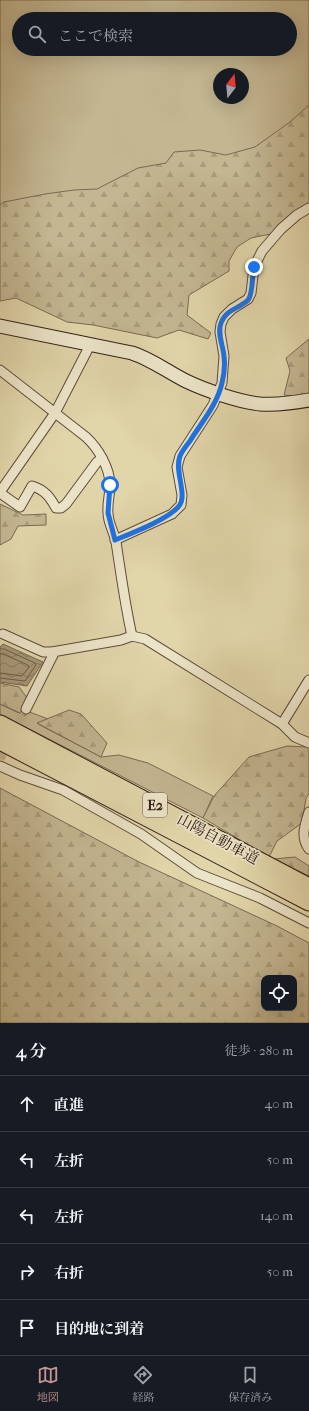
<!DOCTYPE html>
<html lang="ja">
<head>
<meta charset="utf-8">
<style>
	:root { --surface:#171b24; --page:#20242c; --text:#f1f3f6; --muted:#9ea1a6; --line:#363941; --accent:#c59692 }
	body { margin:0; font-family:"IM FELL French Canon","Noto Serif JP",serif; background:var(--page); color:var(--text) }
	.controls { position:absolute; right:12px; bottom:12px; display:grid; overflow:hidden; border-radius:8px; box-shadow:0 4px 16px #0002 }
	.controls button { width:36px; height:36px; display:grid; place-items:center; padding:0; border:0; border-bottom:1px solid var(--line); background:var(--surface); color:var(--text); font:20px sans-serif }
	.compass { position:absolute; left:213px; top:68px; width:36px; height:36px; border-radius:50%; background:var(--surface); box-shadow:0 4px 16px #0002; rotate:16deg }
	.stop { position:absolute; width:12px; height:12px; margin:-9px; border:3px solid #1a73e8; border-radius:50%; background:#fff }
	.stop.end { background:#1a73e8; border-color:#fff; box-shadow:0 1px 4px #0008 }
	.list { margin:0; padding:0; list-style:none }
	h2 { display:flex; justify-content:space-between; align-items:center; height:52px; margin:0; padding:0 16px; font-size:17px }
	h2 small { font-size:13px; font-weight:400; color:var(--muted) }
	.list li { display:grid; grid-template-columns:26px 1fr auto; gap:12px; align-items:center; box-sizing:border-box; height:56px; padding:0 16px; border-top:1px solid var(--line) }
	.list b { display:block; font-size:15px; white-space:nowrap }
	.list em { font-size:13px; font-style:normal; color:var(--muted) }
	.icon { flex:none; width:22px; height:22px; fill:none; stroke:currentColor; stroke-width:2; stroke-linecap:round; stroke-linejoin:round }
	.map { position:relative; flex:none; width:309px; height:1023px; overflow:hidden }
	.search { position:absolute; background:var(--surface); box-shadow:0 4px 16px #0002; left:12px; right:12px; top:12px; height:44px; display:flex; align-items:center; gap:10px; box-sizing:border-box; padding:0 14px; border-radius:22px; color:var(--muted); font-size:15px }
	.sheet { height:332px; background:var(--surface) }
	nav { display:flex; justify-content:space-around; align-items:center; box-sizing:border-box; height:56px; border-top:1px solid var(--line); background:var(--surface); font-size:11px; color:var(--muted) }
	nav a { display:grid; justify-items:center; gap:2px }
	nav .on { color:var(--accent) }
	.map>svg:first-child { display:block }
	.grass { fill:#c3b691; stroke:#7a6a54; fill-rule:evenodd }
	.forest { fill:url(#forest-firs); stroke:#7a6a54; fill-rule:evenodd }
	.water { fill:url(#water-waves); stroke:#786751 }
	.lines { fill:none; stroke-linecap:round; stroke-linejoin:round }
	.shore { stroke:#6c5a48; stroke-width:1 }
	.street-tunnel { stroke:#beb08d; stroke-width:9; stroke-dasharray:9 4.5; stroke-linecap:butt }
	.street-casing { stroke:#5e4c3c; stroke-width:11 }
	.secondary-casing { stroke:#321e17; stroke-width:15 }
	.highway-casing { stroke:#321e17; stroke-width:19 }
	.street { stroke:#ece4c8; stroke-width:9 }
	.secondary { stroke:#ece4c8; stroke-width:13 }
	.highway { stroke:#e1d5aa; stroke-width:17 }
	.route { stroke:#1a73e8; stroke-width:5 }
	.labels { text-anchor:middle; stroke-width:3.5; stroke-linejoin:round; paint-order:stroke }
	.shield { fill:#ece4c8; stroke:#6a594c; stroke-width:1 }
	.shield-label { font-size:14px; font-weight:bold; fill:#321e17 }
	.street-label { font-size:15px; fill:#321e17; stroke:#ece4c8 }
</style>
</head>
<body>
<div class="map">
<svg width="309" height="1023" viewBox="0 0 309 1023">
	<defs>
		<pattern id="forest-firs" width="22" height="20" patternUnits="userSpaceOnUse"><rect width="22" height="20" fill="#c3b691"/><path d="M5 1l3.5 6h-7zM16 11l3.5 6h-7z" fill="#a89c7c"/></pattern>
		<pattern id="water-waves" width="16" height="10" patternUnits="userSpaceOnUse"><rect width="16" height="10" fill="#a69778"/><path d="M0 5q4-4 8 0t8 0" fill="none" stroke="#887b61"/></pattern>
	</defs>
	<rect width="100%" height="100%" fill="#e1d5aa"/>
	<filter id="stains"><feTurbulence type="fractalNoise" baseFrequency=".005" numOctaves="4"/><feColorMatrix values="0 0 0 0 .2 0 0 0 0 .09 0 0 0 0 .02 0 0 0 .5 -.17"/></filter>
	<radialGradient id="worn" r=".72"><stop offset=".6" stop-color="#630" stop-opacity="0"/><stop offset="1" stop-color="#630" stop-opacity=".3"/></radialGradient>
	<g class="grass">
		<path d="M 0,0 L 309,0 L 309,132 L 0,229 ZM 19,19 L 290,19 L 290,49 L 19,49 ZM 219,74 L 243,74 L 243,98 L 219,98 Z"/>
		<polygon points="0,704 25,716 27,711 48,719 38,724 101,757 119,755 148,763 213,796 203,818 0,714"/>
	</g>
	<g class="forest">
		<polygon points="309,105 309,207 276,233 251,238 237,247 229,261 229,271 189,295 187,315 211,333 208,339 179,330 157,338 93,325 67,322 16,298 0,301 0,205 4,202 45,194 74,190 97,189 138,168 166,163 174,152 200,150 226,155 255,147 290,122"/>
		<polygon points="309,339 309,395 300,397 284,395 290,371 286,358"/>
		<polygon points="0,504 23,515 46,514 46,525 18,526 11,539 0,545"/>
		<polygon points="0,683 19,687 28,699 20,713 0,704"/>
		<polygon points="69,710 81,714 107,743 101,757 37,723"/>
		<polygon points="287,746 309,747 309,794 306,798 302,823 277,841 269,857 203,818 214,796 249,757"/>
		<path d="M 0,788 L 139,862 L 277,926 L 309,943 L 309,1023 L 0,1023 ZM 264,978 L 294,978 L 294,1008 L 264,1008 Z"/>
		<polygon points="295,857 309,866 309,876 274,859"/>
	</g>
	<polygon class="water" points="3,644 43,662 27,686 0,682 0,647"/>
	<g class="lines">
		<g class="shore">
			<polyline points="0,649 4,649 35,663 36,665 25,681 0,678"/>
			<polyline points="0,654 3,654 28,665 29,667 22,676 0,673"/>
		</g>
		<polyline class="street-tunnel" points="0,759 26,709"/>
		<defs>
			<g id="street">
				<path d="M 0,370 L 86,437 C 98,448 110,468 110,485 C 110,494 107,504 108,513 C 108,523 114,532 116,542 C 121,574 125,605 132,636"/>
				<polyline points="0,492 55,413 88,349 90,344"/>
				<path d="M 0,493 L 20,507 L 32,486 C 45,490 50,497 56,508 L 61,508 L 66,504 L 97,462 L 102,458"/>
				<polyline points="115,540 172,514 181,505 182,495 177,467 180,456 213,405 222,383 224,356 220,332 221,324 224,317 232,309 248,299 251,293 254,267 262,251 281,229 297,215 309,208"/>
				<polyline points="3,634 43,652 52,652 121,640 132,636 145,639 282,724 295,737 309,743"/>
				<polyline points="26,709 53,655 52,652"/>
				<polyline points="282,724 309,680"/>
				<polyline points="0,766 20,775 63,790 141,834 197,873 260,898 309,923"/>
				<path d="M 309,812 C 305,825 300,837 309,849"/>
			</g>
			<path id="secondary" d="M 0,326 L 132,353 C 151,359 168,372 186,381 C 205,390 239,402 260,404 C 276,405 293,403 309,400"/>
			<g id="highway">
				<polyline points="0,724 309,887"/>
				<polyline points="0,741 309,902"/>
			</g>
		</defs>
		<use href="#street" class="street-casing"/>
		<use href="#secondary" class="secondary-casing"/>
		<use href="#highway" class="highway-casing"/>
		<use href="#street" class="street"/>
		<use href="#secondary" class="secondary"/>
		<use href="#highway" class="highway"/>
	</g>
	<g class="lines">
		<path class="route" d="M 110,485 L 108,513 L 115,540 C 132,533 169,519 179,506 C 188,495 174,471 180,456 C 182,451 186,446 190,441 C 201,423 217,405 222,383 C 224,375 225,364 224,356 C 223,345 217,334 221,323 C 226,309 239,309 248,300 C 253,295 252,275 254,267"/>
	</g>
	<g class="labels">
		<rect class="shield" x="143" y="793" width="24" height="24" rx="3"/>
		<g class="shield-label">
			<text x="155" y="810">E2</text>
		</g>
		<g class="street-label">
			<text transform="translate(218 839) rotate(28)" y="5">山陽自動車道</text>
		</g>
	</g>
	<rect width="100%" height="100%" filter="url(#stains)"/>
	<rect width="100%" height="100%" fill="url(#worn)"/>
</svg>
<div class="controls">
<button><svg class="icon" aria-label="locate" viewBox="0 0 24 24"><circle cx="12" cy="12" r="6"/><path d="M12 2v4M12 18v4M2 12h4M18 12h4"/></svg></button>
</div>
<svg class="compass" viewBox="-18 -18 36 36"><path d="M0-13l5 13h-10z" fill="#e53935"/><path d="M0 13l5-13h-10z" fill="#9ea1a6"/></svg>
<div class="stop" style="left:110px;top:485px"></div>
<div class="stop end" style="left:254px;top:267px"></div>
<div class="search"><svg class="icon" aria-label="search" viewBox="0 0 24 24"><circle cx="10" cy="10" r="6"/><path d="M15 15l6 6"/></svg>ここで検索</div>
</div>
<section class="sheet">
<h2>4 分<small>徒歩 · 280 m</small></h2>
<ul class="list">
<li><svg class="icon" aria-label="ahead" viewBox="0 0 24 24"><path d="M12 20V5M6 11l6-6 6 6"/></svg><div><b>直進</b></div><em>40 m</em></li>
<li><svg class="icon" aria-label="left" viewBox="0 0 24 24"><path d="M17 20v-9H6M10 6l-5 5 5 5"/></svg><div><b>左折</b></div><em>50 m</em></li>
<li><svg class="icon" aria-label="left" viewBox="0 0 24 24"><path d="M17 20v-9H6M10 6l-5 5 5 5"/></svg><div><b>左折</b></div><em>140 m</em></li>
<li><svg class="icon" aria-label="right" viewBox="0 0 24 24"><path d="M7 20v-9h11M14 6l5 5-5 5"/></svg><div><b>右折</b></div><em>50 m</em></li>
<li><svg class="icon" aria-label="arrive" viewBox="0 0 24 24"><path d="M6 21V4h12l-3 4 3 4H6"/></svg><div><b>目的地に到着</b></div></li>
</ul>
</section>
<nav>
<a class="on"><svg class="icon" aria-label="map" viewBox="0 0 24 24"><path d="M3 6l6-2 6 2 6-2v14l-6 2-6-2-6 2zM9 4v14M15 6v14"/></svg>地図</a>
<a><svg class="icon" aria-label="directions" viewBox="0 0 24 24"><path d="M12 3l9 9-9 9-9-9zM9 14v-3h6M13 9l2 2-2 2"/></svg>経路</a>
<a><svg class="icon" aria-label="saved" viewBox="0 0 24 24"><path d="M7 4h10v16l-5-4-5 4z"/></svg>保存済み</a>
</nav>
</body>
</html>
